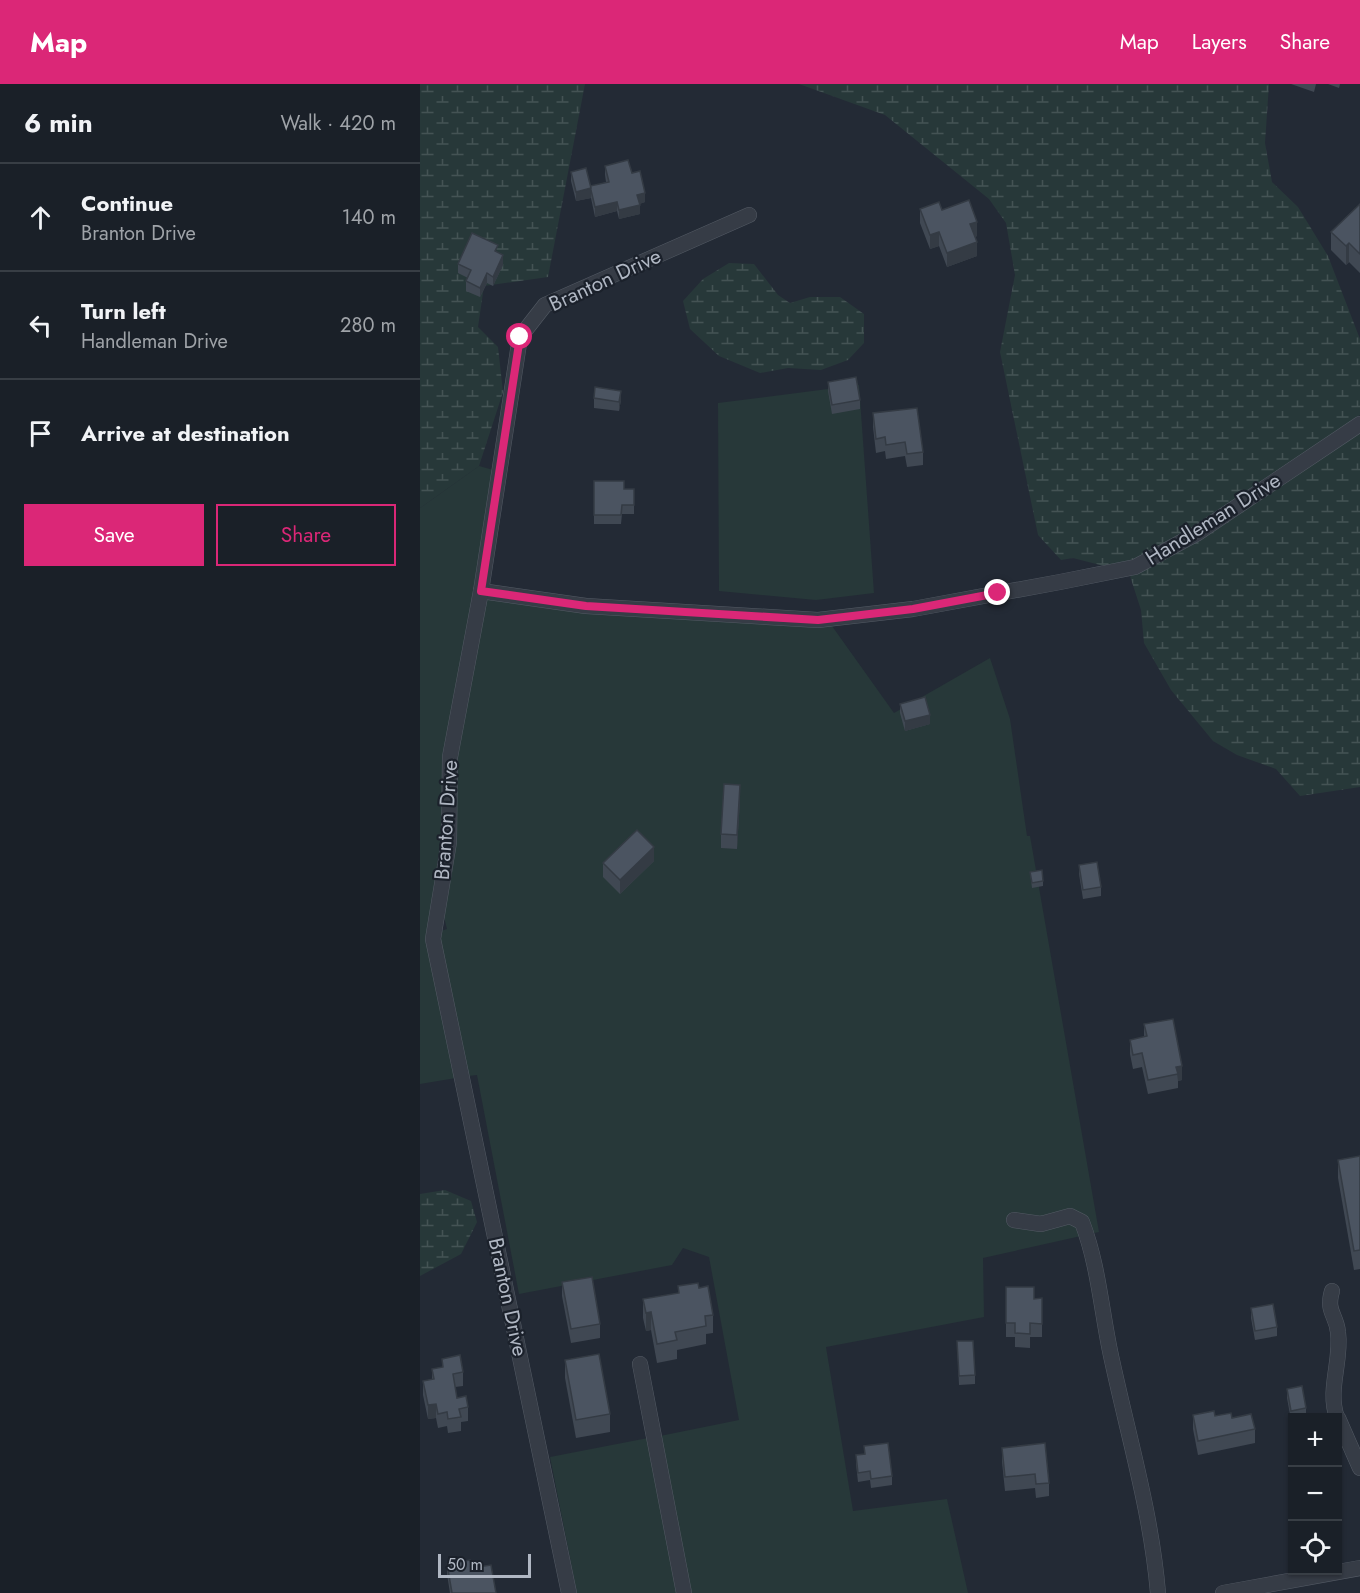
<!DOCTYPE html>
<html lang="en">
<head>
<meta charset="utf-8">
<style>
	:root { --surface:#1a2028; --page:#272d34; --text:#f1f3f6; --muted:#9fa3a8; --line:#383e45; --accent:#db2777 }
	body { margin:0; font-family:Jost,sans-serif; background:var(--page); color:var(--text) }
	.controls { position:absolute; right:18px; bottom:18px; display:grid; overflow:hidden; border-radius:0px; box-shadow:0 2px 4px #0004 }
	.controls button { width:54px; height:54px; display:grid; place-items:center; padding:0; border:0; border-bottom:2px solid var(--line); background:var(--surface); color:var(--text); font:30px sans-serif }
	.scale { position:absolute; left:18px; bottom:15px; width:93px; box-sizing:border-box; padding-left:6px; border:3px solid #b0b7c3; border-top:0; font-size:16px; line-height:21px; white-space:nowrap; color:#b0b7c3; -webkit-text-stroke:4px #1b212b; paint-order:stroke }
	.stop { position:absolute; width:18px; height:18px; margin:-14px; border:4px solid #db2777; border-radius:50%; background:#fff }
	.stop.end { background:#db2777; border-color:#fff; box-shadow:0 2px 6px #0008 }
	.list { margin:0; padding:0; list-style:none }
	h2 { display:flex; justify-content:space-between; align-items:center; height:78px; margin:0; padding:0 24px; font-size:26px }
	h2 small { font-size:20px; font-weight:400; color:var(--muted) }
	.list li { display:grid; grid-template-columns:39px 1fr auto; gap:18px; align-items:center; box-sizing:border-box; height:108px; padding:0 24px; border-top:2px solid var(--line) }
	.list b { display:block; font-size:22px; white-space:nowrap }
	.list p { margin:0; font-size:20px; white-space:nowrap; color:var(--muted) }
	.list em { font-size:20px; font-style:normal; color:var(--muted) }
	.actions { display:flex; gap:12px; padding:18px 24px }
	.actions a { flex:1; padding:14px 0; border:2px solid var(--accent); border-radius:0px; text-align:center; font-size:21px; color:var(--accent) }
	.actions .main { background:var(--accent); color:#fff }
	.icon { flex:none; width:33px; height:33px; fill:none; stroke:currentColor; stroke-width:2; stroke-linecap:round; stroke-linejoin:round }
	.map { position:relative; flex:none; width:940px; height:1509px; overflow:hidden }
	header { display:flex; align-items:center; gap:36px; box-sizing:border-box; height:84px; padding:0 30px; background:var(--accent); color:#fff }
	header strong { font-size:28px }
	nav { display:flex; gap:33px; margin-inline-start:auto; font-size:21px }
	main { display:flex }
	aside { flex:1; background:var(--surface) }
	.map>svg:first-child { display:block }
	.green { fill:#273839 }
	.wetland { fill:url(#wetland-marsh) }
	.lines { fill:none; stroke-linecap:round; stroke-linejoin:round }
	.minor-casing { stroke:#535a64; stroke-width:16 }
	.minor { stroke:#363c46; stroke-width:15 }
	.wall { fill:#404853 }
	.shaded-wall { fill:#343b44 }
	.building { fill:#4b5461; stroke:#343b44; stroke-width:1.5 }
	.route { stroke:#db2777; stroke-width:8 }
	.labels { text-anchor:middle; stroke-width:4.5; stroke-linejoin:round; paint-order:stroke }
	.street-label { font-size:21px; fill:#b0b7c3; stroke:#1b212b }
</style>
</head>
<body>
<header>
<strong>Map</strong>
<nav><a>Map</a><a>Layers</a><a>Share</a></nav>
</header>
<main>
<aside>
<h2>6 min<small>Walk · 420 m</small></h2>
<ul class="list">
<li><svg class="icon" aria-label="ahead" viewBox="0 0 24 24"><path d="M12 20V5M6 11l6-6 6 6"/></svg><div><b>Continue</b><p>Branton Drive</p></div><em>140 m</em></li>
<li><svg class="icon" aria-label="left" viewBox="0 0 24 24"><path d="M17 20v-9H6M10 6l-5 5 5 5"/></svg><div><b>Turn left</b><p>Handleman Drive</p></div><em>280 m</em></li>
<li><svg class="icon" aria-label="arrive" viewBox="0 0 24 24"><path d="M6 21V4h12l-3 4 3 4H6"/></svg><div><b>Arrive at destination</b></div></li>
</ul>
<div class="actions"><a class="main">Save</a><a>Share</a></div>
</aside>
<div class="map">
<svg width="940" height="1509" viewBox="0 0 940 1509">
	<defs>
		<pattern id="wetland-marsh" width="20" height="14" patternUnits="userSpaceOnUse" patternTransform="scale(1.5)"><rect width="20" height="14" fill="#273839"/><path d="M1 5h8M5 5V1M11 12h8M15 12V8" fill="none" stroke="#445354"/></pattern>
	</defs>
	<rect width="100%" height="100%" fill="#232a35"/>
	<g class="green">
		<polygon points="439,301 454,509 396,516 299,507 298,319"/>
		<polygon points="59,382 73,386 7,853 36,994 0,1000 0,424"/>
		<polygon points="66,515 412,542 474,629 570,574 590,635 607,752 610,752 679,1148 563,1174 564,1233 406,1263 433,1427 527,1415 548,1509 270,1509 240,1352 319,1336 289,1173 263,1164 252,1181 99,1210 57,991 48,992 20,855 21,847 27,845 24,833 36,682"/>
		<polygon points="228,1354 257,1509 157,1509 130,1373"/>
	</g>
	<g class="wetland">
		<polygon points="0,0 165,0 128,193 64,202 58,243 78,263 83,308 59,382 0,424"/>
		<polygon points="379,0 849,0 845,59 852,98 878,123 908,172 940,255 940,331 773,444 713,476 684,482 653,474 641,476 618,451 580,268 595,191 586,139 569,115 465,31"/>
		<polygon points="309,179 334,180 358,211 370,219 390,213 420,213 444,230 444,259 428,276 401,286 368,284 340,289 299,272 270,245 263,217 283,195"/>
		<polygon points="940,349 940,703 880,712 856,685 817,671 793,657 751,606 724,559 721,526 710,492 716,490"/>
		<polygon points="25,1106 51,1117 57,1138 41,1170 0,1192 0,1110"/>
	</g>
	<g class="lines">
		<defs>
			<g id="minor">
				<polyline points="61,507 166,522 398,536 493,525 640,498 715,483 776,450 940,340"/>
				<path d="M 594,1136 L 621,1140 L 650,1132 L 662,1138 C 678,1180 681,1223 690,1267 C 707,1348 731,1426 738,1509"/>
				<path d="M 912,1207 C 906,1228 916,1230 918,1248 C 922,1277 907,1305 917,1334"/>
				<polyline points="220,1280 264,1509"/>
				<polyline points="918,1334 940,1384"/>
				<polyline points="149,1509 13,855 29,758 30,673 61,507 100,253 125,221 329,131"/>
				<polyline points="803,1509 940,1484"/>
			</g>
		</defs>
		<use href="#minor" class="minor-casing"/>
		<use href="#minor" class="minor"/>
	</g>
	<g class="wall">
		<polygon points="871,0 896,0 894,8"/>
		<polygon points="908,0 920,0 919,4"/>
		<polygon points="185,82 212,89 225,118 219,120 220,130 199,135 197,127 175,133 171,114 156,117 151,97 151,88 170,103 186,98 185,91"/>
		<polygon points="940,120 940,189 929,178 926,181 911,166 911,148"/>
		<polygon points="500,125 522,126 557,152 555,153 557,172 527,183 519,162 510,165 500,139"/>
		<polygon points="78,169 83,181 73,202 67,199 60,213 46,207 46,197 48,194 38,189 38,180"/>
		<polygon points="408,298 440,316 440,325 412,330 408,307"/>
		<polygon points="174,314 201,316 199,327 174,324"/>
		<polygon points="453,329 503,368 503,381 487,383 485,372 466,375 465,367 456,369 453,343"/>
		<polygon points="174,397 204,405 214,405 214,430 202,430 201,440 174,440"/>
		<polygon points="480,620 510,640 485,647 480,629"/>
		<polygon points="320,715 317,765 301,764 301,750"/>
		<polygon points="234,777 200,810 183,793 183,779"/>
		<polygon points="659,781 681,803 681,812 663,815 659,790"/>
		<polygon points="610,788 623,797 623,802 612,804"/>
		<polygon points="724,940 762,996 758,997 758,1004 728,1010 722,983 713,985 710,970 710,956 724,953"/>
		<polygon points="940,1072 940,1185 934,1186 918,1094 918,1076"/>
		<polygon points="142,1198 180,1240 180,1254 151,1259 142,1212"/>
		<polygon points="258,1202 279,1204 293,1231 293,1249 286,1250 286,1260 257,1266 257,1275 237,1279 231,1246 226,1247 223,1234 223,1215 258,1209"/>
		<polygon points="586,1203 614,1215 622,1214 622,1253 610,1253 610,1264 595,1263 595,1253 586,1253"/>
		<polygon points="831,1224 857,1243 857,1252 835,1256 831,1234"/>
		<polygon points="537,1257 555,1291 555,1300 539,1301"/>
		<polygon points="22,1275 43,1288 43,1302 35,1303 37,1314 48,1323 48,1337 41,1338 41,1347 28,1349 27,1342 18,1344 16,1334 8,1335 3,1311 3,1297 12,1295 12,1285 22,1283"/>
		<polygon points="145,1276 190,1330 190,1348 156,1354 145,1294"/>
		<polygon points="867,1305 886,1324 886,1334 873,1334 873,1336 871,1336 867,1314"/>
		<polygon points="773,1331 795,1332 812,1334 835,1345 835,1359 778,1371 773,1345"/>
		<polygon points="444,1362 472,1392 472,1401 451,1404 450,1396 438,1398 436,1380 436,1371 444,1370"/>
		<polygon points="582,1364 629,1399 629,1412 616,1414 615,1404 585,1407 582,1378"/>
		<polygon points="27,1480 52,1484 76,1509 30,1509 27,1490"/>
	</g>
	<g class="shaded-wall">
		<polygon points="171,104 171,114 156,117 156,108"/>
		<polygon points="225,109 225,118 217,121 217,111"/>
		<polygon points="197,118 197,127 175,133 175,123"/>
		<polygon points="220,121 220,130 199,135 199,126"/>
		<polygon points="557,138 557,152 550,154 550,140"/>
		<polygon points="519,148 519,162 510,165 510,151"/>
		<polygon points="557,158 557,172 527,183 527,169"/>
		<polygon points="929,159 929,178 926,181 926,162"/>
		<polygon points="83,171 83,181 73,202 73,193"/>
		<polygon points="67,189 67,199 60,213 60,204"/>
		<polygon points="201,307 201,316 199,327 199,318"/>
		<polygon points="510,631 510,640 485,647 485,637"/>
		<polygon points="320,701 320,715 317,765 317,751"/>
		<polygon points="234,763 234,777 200,810 200,796"/>
		<polygon points="762,982 762,996 758,997 756,983"/>
		<polygon points="231,1228 231,1246 226,1247 226,1229"/>
		<polygon points="16,1320 16,1334 8,1335 8,1321"/>
	</g>
	<g class="building">
		<polygon points="208,76 212,89 220,87 225,109 217,111 220,121 199,126 197,118 175,123 170,102 189,98 185,82"/>
		<polygon points="166,84 171,104 156,108 151,88"/>
		<polygon points="549,116 557,138 550,140 557,158 527,169 519,148 510,151 500,125 519,118 522,126"/>
		<polygon points="940,120 940,170 929,159 926,162 911,148"/>
		<polygon points="52,149 78,161 75,167 83,171 73,193 67,189 60,204 46,197 51,186 38,180"/>
		<polygon points="436,293 440,316 412,321 408,298"/>
		<polygon points="175,303 201,307 199,318 174,314"/>
		<polygon points="497,324 503,368 487,370 485,358 466,361 465,353 456,355 453,329"/>
		<polygon points="174,397 204,397 204,405 214,405 214,421 202,421 201,431 174,431"/>
		<polygon points="505,613 510,631 485,637 480,620"/>
		<polygon points="304,700 320,701 317,751 301,750"/>
		<polygon points="217,746 234,763 200,796 183,779"/>
		<polygon points="677,778 681,803 663,806 659,781"/>
		<polygon points="622,786 623,797 612,799 610,788"/>
		<polygon points="753,935 762,982 756,983 758,990 728,996 722,969 713,971 710,956 727,952 724,940"/>
		<polygon points="940,1072 940,1166 934,1167 918,1076"/>
		<polygon points="172,1193 180,1240 151,1245 142,1198"/>
		<polygon points="278,1199 279,1204 288,1202 293,1231 285,1232 286,1242 255,1248 257,1256 237,1260 231,1228 226,1229 223,1215 259,1209 258,1202"/>
		<polygon points="586,1203 614,1203 614,1215 622,1214 622,1240 610,1239 610,1250 595,1249 595,1239 586,1239"/>
		<polygon points="853,1220 857,1243 835,1247 831,1224"/>
		<polygon points="537,1257 553,1257 555,1291 539,1292"/>
		<polygon points="179,1270 190,1330 156,1336 145,1276"/>
		<polygon points="40,1271 43,1288 33,1290 37,1314 46,1312 48,1323 39,1325 41,1333 28,1335 27,1328 18,1330 16,1320 8,1321 3,1297 14,1295 12,1285 23,1283 22,1275"/>
		<polygon points="882,1302 886,1324 871,1327 867,1305"/>
		<polygon points="794,1327 795,1332 811,1329 812,1334 831,1330 835,1345 778,1357 773,1331"/>
		<polygon points="468,1359 472,1392 451,1395 450,1387 438,1389 436,1371 445,1370 444,1362"/>
		<polygon points="625,1359 629,1399 616,1400 615,1390 585,1393 582,1364"/>
		<polygon points="50,1476 52,1484 71,1481 76,1509 32,1509 27,1480"/>
	</g>
	<g class="lines">
		<polyline class="route" points="100,253 61,507 166,522 398,536 493,525 578,509"/>
	</g>
	<g class="labels">
		<g class="street-label">
			<text transform="translate(185 196) rotate(-25)" y="7">Branton Drive</text>
			<text transform="translate(793 435) rotate(-32)" y="7">Handleman Drive</text>
			<text transform="translate(26 736) rotate(-86)" y="7">Branton Drive</text>
			<text transform="translate(88 1213) rotate(78)" y="7">Branton Drive</text>
		</g>
	</g>
</svg>
<div class="controls">
<button>+</button>
<button>−</button>
<button><svg class="icon" aria-label="locate" viewBox="0 0 24 24"><circle cx="12" cy="12" r="6"/><path d="M12 2v4M12 18v4M2 12h4M18 12h4"/></svg></button>
</div>
<div class="scale">50 m</div>
<div class="stop" style="left:100px;top:253px"></div>
<div class="stop end" style="left:578px;top:509px"></div>
</div>
</main>
</body>
</html>
